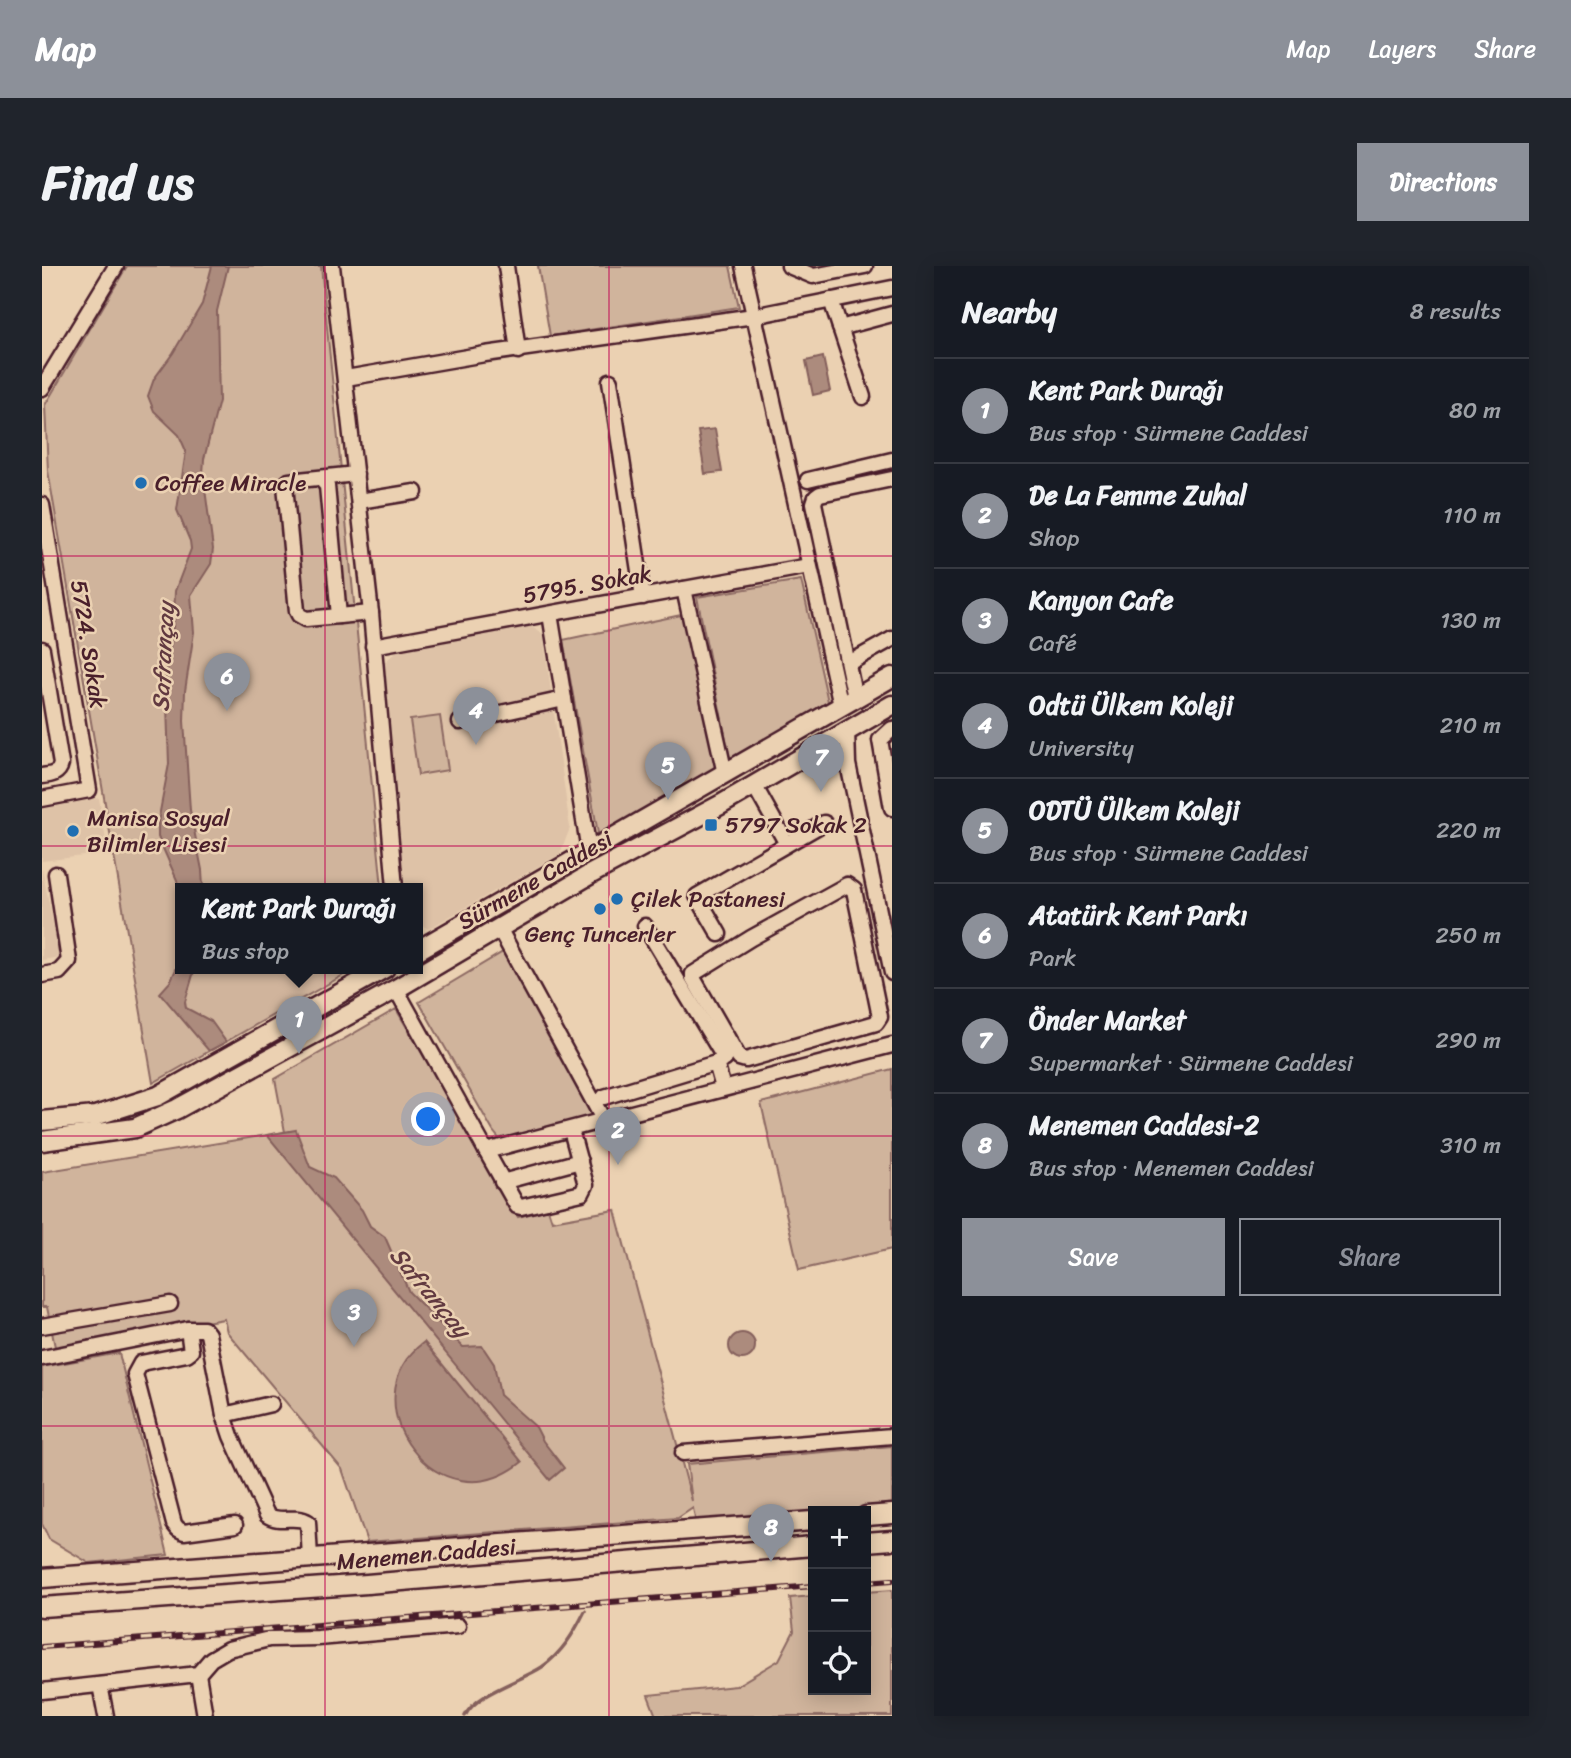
<!DOCTYPE html>
<html lang="en">
<head>
<meta charset="utf-8">
<style>
	:root { --surface:#171b24; --page:#20242c; --text:#f1f3f6; --muted:#9ea1a6; --line:#363941; --accent:#8c9099 }
	body { margin:0; font-family:Sriracha,sans-serif; background:var(--page); color:var(--text) }
	.controls { position:absolute; right:21px; bottom:21px; display:grid; overflow:hidden; border-radius:0px; box-shadow:0 4px 18px #0003 }
	.controls button { width:63px; height:63px; display:grid; place-items:center; padding:0; border:0; border-bottom:2px solid var(--line); background:var(--surface); color:var(--text); font:35px sans-serif }
	.you { position:absolute; left:387px; top:854px; width:24px; height:24px; margin:-18px; border:5px solid #fff; border-radius:50%; background:#1a73e8; box-shadow:0 0 0 10px #1a73e833 }
	.badge { display:grid; place-items:center; width:46px; height:46px; border-radius:50%; background:var(--accent); color:#fff; font-size:23px; font-weight:700 }
	.pin { position:absolute; translate:-50% -58px; filter:drop-shadow(0 2px 4px #0008) }
	.pin::after { content:''; position:absolute; top:37px; width:24px; height:21px; background:inherit; clip-path:polygon(0 0,100% 0,50% 100%) }
	.popup { position:absolute; left:133px; top:617px; width:248px; height:91px; box-sizing:border-box; display:grid; place-content:center; border-radius:0px; background:var(--surface); filter:drop-shadow(0 2px 5px #0005); font-size:23px; white-space:nowrap; color:var(--muted) }
	.popup b { font-size:26px; color:var(--text) }
	.popup::after { content:''; position:absolute; left:50%; top:100%; margin-left:-14px; border:14px solid transparent; border-top-color:var(--surface) }
	.list { margin:0; padding:0; list-style:none }
	h2 { display:flex; justify-content:space-between; align-items:center; height:91px; margin:0; padding:0 28px; font-size:30px }
	h2 small { font-size:23px; font-weight:400; color:var(--muted) }
	.list li { display:grid; grid-template-columns:46px 1fr auto; gap:21px; align-items:center; box-sizing:border-box; height:105px; padding:0 28px; border-top:2px solid var(--line) }
	.list b { display:block; font-size:26px; white-space:nowrap }
	.list p { margin:0; font-size:23px; white-space:nowrap; color:var(--muted) }
	.list em { font-size:23px; font-style:normal; color:var(--muted) }
	.actions { display:flex; gap:14px; padding:21px 28px }
	.actions a { flex:1; padding:16px 0; border:2px solid var(--accent); border-radius:0px; text-align:center; font-size:24px; color:var(--accent) }
	.actions .main { background:var(--accent); color:#fff }
	.icon { flex:none; width:38px; height:38px; fill:none; stroke:currentColor; stroke-width:2; stroke-linecap:round; stroke-linejoin:round }
	.map { position:relative; flex:none; width:850px; height:1450px; overflow:hidden; border-radius:0px }
	header { display:flex; align-items:center; gap:42px; box-sizing:border-box; height:98px; padding:0 35px; background:var(--accent); color:#fff }
	header strong { font-size:33px }
	nav { display:flex; gap:38px; margin-inline-start:auto; font-size:24px }
	.intro { display:flex; align-items:center; justify-content:space-between; box-sizing:border-box; height:168px; padding:0 42px }
	h1 { margin:0; font-size:49px }
	.button { padding:18px 32px; border-radius:0px; background:var(--accent); color:#fff; font-size:24px; font-weight:700 }
	main { display:flex; gap:42px; padding:0 42px }
	aside { flex:1; background:var(--surface); border-radius:0px; box-shadow:0 4px 18px #0003 }
	.map>svg:first-child { display:block }
	.built { fill:#dec2a7 }
	.green { fill:#d0b49c; stroke:#8d6a64; stroke-width:2 }
	.water { fill:#ac8b7d; stroke:#85605c; stroke-width:2 }
	.lines { fill:none; stroke-linecap:round; stroke-linejoin:round }
	.stream { stroke:#85605c; stroke-width:3.5 }
	.minor-casing { stroke:#4a1f2b; stroke-width:19 }
	.major-casing { stroke:#4a1f2b; stroke-width:23 }
	.minor { stroke:#ebd1b2; stroke-width:14 }
	.major { stroke:#ebd1b2; stroke-width:18 }
	.rail-casing { stroke:#4a1f2b; stroke-width:6 }
	.rail { stroke:#ebd1b2; stroke-width:3.5; stroke-dasharray:10; stroke-linecap:butt }
	.grid { fill:none; stroke:#c2185b; stroke-width:2; stroke-opacity:0.55 }
	.poi-dot { fill:#1f6fb2; stroke:#ebd1b2; stroke-width:2.5 }
	.labels { text-anchor:middle; stroke-width:5; stroke-linejoin:round; paint-order:stroke }
	.poi-label { font-size:23px; fill:#4a1f2b; stroke:#ebd1b2; text-anchor:start }
	.street-label { font-size:23px; fill:#4a1f2b; stroke:#ebd1b2 }
	.water-label { font-size:24px; font-style:italic; fill:#623a40; stroke:#ebd1b2 }
</style>
</head>
<body>
<header>
<strong>Map</strong>
<nav><a>Map</a><a>Layers</a><a>Share</a></nav>
</header>
<div class="intro"><h1>Find us</h1><a class="button">Directions</a></div>
<main>
<div class="map">
<svg width="850" height="1450" viewBox="0 0 850 1450">
	<rect width="100%" height="100%" fill="#ebd1b2"/>
	<filter id="ink" filterUnits="userSpaceOnUse"><feTurbulence type="fractalNoise" baseFrequency=".0143" numOctaves="2"/><feDisplacementMap in="SourceGraphic" scale="14" xChannelSelector="R" yChannelSelector="G"/><feConvolveMatrix kernelMatrix="1 2 1 2 8 2 1 2 1" color-interpolation-filters="sRGB"/></filter>
	<g filter="url(#ink)">
		<g class="built">
			<polygon points="488,360 501,368 528,562 518,588 386,663 376,656 376,622 363,622 343,396 355,385"/>
			<polygon points="57,532 66,587 0,595 0,543"/>
			<polygon points="0,603 18,691 0,694"/>
		</g>
		<g class="green">
			<polygon points="85,0 279,0 340,622 138,622 138,702 314,702 111,817 6,205 3,139"/>
			<polygon points="496,0 688,0 697,41 508,70"/>
			<polygon points="759,314 787,440 689,498 655,331"/>
			<polygon points="644,348 677,500 557,573 521,374"/>
			<polygon points="398,450 406,504 376,509 368,454"/>
			<polygon points="461,686 552,849 551,857 459,875 451,865 377,736"/>
			<polygon points="354,743 476,951 506,943 510,955 573,944 650,1235 645,1198 850,1180 850,1245 771,1245 771,1253 655,1264 651,1242 636,1252 325,1276 300,1203 185,1066 182,1053 13,1081 5,1041 0,1041 0,906 243,866 233,813"/>
			<polygon points="850,803 850,983 757,1004 719,837"/>
			<polygon points="77,1087 126,1289 47,1297 7,1273 0,1258 0,1101"/>
			<polygon points="850,1324 850,1450 614,1450 606,1429 694,1420 737,1394 752,1365 748,1332 771,1330 771,1424 824,1424 824,1326"/>
		</g>
		<g class="water">
			<polygon points="170,0 186,0 175,45 177,135 162,193 161,208 171,283 169,298 149,329 152,366 143,425 142,455 148,544 160,604 161,622 138,622 138,628 135,614 116,571 116,556 127,498 124,411 132,353 133,325 149,283 148,275 135,244 144,185 137,169 112,145 106,130 112,113 131,87 160,38"/>
			<polygon points="781,91 788,125 771,129 764,95"/>
			<polygon points="673,163 680,206 663,208 656,165"/>
			<polygon points="138,695 138,702 153,702 143,736 144,742 169,755 184,776 167,785 118,727 128,716"/>
			<polygon points="254,864 268,901 292,912 320,944 328,960 343,971 367,1026 421,1081 440,1080 452,1098 458,1129 494,1161 501,1175 522,1202 508,1214 225,869"/>
			<circle cx="700" cy="1080" r="13"/>
			<path d="M 382,1076 L 480,1196 C 396,1264 304,1134 382,1076 Z"/>
		</g>
		<g class="lines">
			<path class="stream" d="M 423,1450 C 434,1427 479,1415 500,1401 C 520,1387 532,1367 543,1345"/>
			<defs>
				<g id="minor">
					<polyline points="290,0 329,347 353,622"/>
					<polyline points="464,0 476,85"/>
					<polyline points="701,0 799,440"/>
					<polyline points="747,0 771,10 823,0"/>
					<polyline points="789,34 821,131"/>
					<polyline points="798,62 850,48"/>
					<polyline points="304,112 443,88 712,50 850,22"/>
					<polyline points="568,115 601,331"/>
					<polyline points="0,122 74,0"/>
					<polyline points="279,213 285,220 297,350 264,353 257,349 255,345 243,219 247,215 314,208"/>
					<polyline points="766,214 850,194"/>
					<polyline points="317,235 373,226"/>
					<polyline points="0,239 47,524 0,533"/>
					<polyline points="642,323 683,508"/>
					<polyline points="508,348 547,585"/>
					<polyline points="297,350 329,347"/>
					<polyline points="331,380 767,300"/>
					<path d="M 0,383 L 19,498 C 17,508 9,509 0,510"/>
					<polyline points="807,397 850,373"/>
					<polyline points="813,432 772,237 774,231 778,228 850,213"/>
					<polyline points="418,456 522,433"/>
					<polyline points="850,463 838,474 850,542"/>
					<polyline points="805,464 806,498 850,707"/>
					<polyline points="712,519 745,578"/>
					<polygon points="805,619 812,624 838,751 834,757 820,761 704,794 697,792 651,712 651,708 709,672"/>
					<polyline points="603,660 683,793 674,797"/>
					<polyline points="457,662 562,855"/>
					<polyline points="677,668 655,630 782,557"/>
					<polyline points="0,709 17,706 27,695 14,608"/>
					<polyline points="354,723 444,885 850,779"/>
					<polyline points="562,831 674,797 681,822"/>
					<polyline points="444,885 475,940 479,941 540,927 544,919 529,864"/>
					<polyline points="460,916 538,895"/>
					<polyline points="0,1060 128,1038"/>
					<polyline points="146,1063 149,1085 145,1088 99,1097 93,1108 132,1258 136,1263 142,1266 193,1259"/>
					<path d="M 0,1092 L 146,1063 L 162,1063 L 166,1068 L 182,1149 L 189,1170 L 225,1249 C 238,1258 253,1248 266,1256 L 268,1292"/>
					<polyline points="182,1149 229,1138"/>
					<polyline points="641,1187 850,1170"/>
					<polyline points="156,1408 163,1450"/>
					<polyline points="58,1419 64,1450"/>
					<polyline points="0,1425 156,1408 169,1393 186,1383 227,1373 276,1372 416,1360"/>
				</g>
				<g id="major">
					<polyline points="376,684 850,411"/>
					<polyline points="0,855 53,850 116,830 343,702"/>
					<polyline points="0,875 93,862 135,843 354,723 549,608 680,538 850,439"/>
					<polyline points="824,1250 850,1248"/>
					<polyline points="824,1276 850,1274"/>
					<polyline points="0,1312 771,1255"/>
					<polyline points="0,1341 325,1318 771,1280"/>
				</g>
			</defs>
			<use href="#minor" class="minor-casing"/>
			<use href="#major" class="major-casing"/>
			<use href="#minor" class="minor"/>
			<use href="#major" class="major"/>
			<defs>
				<g id="rail">
					<polyline points="824,1316 850,1314"/>
					<polyline points="0,1381 771,1320"/>
				</g>
			</defs>
			<use href="#rail" class="rail-casing"/>
			<use href="#rail" class="rail"/>
		</g>
	</g>
	<path class="grid" d="M 283,0 L 283,1450M 567,0 L 567,1450M 0,290 L 850,290M 0,580 L 850,580M 0,870 L 850,870M 0,1160 L 850,1160"/>
	<g class="poi-dot">
		<circle cx="99" cy="217" r="7"/>
		<rect x="662" y="552" width="14" height="14" rx="3.5"/>
		<circle cx="31" cy="565" r="7"/>
		<circle cx="575" cy="633" r="7"/>
		<circle cx="558" cy="643" r="7"/>
	</g>
	<g class="labels">
		<g class="poi-label">
			<text x="113" y="225">Coffee Miracle</text>
			<text x="45" y="560">Manisa Sosyal<tspan x="45" dy="26">Bilimler Lisesi</tspan></text>
			<text x="683" y="567">5797 Sokak 2</text>
			<text x="589" y="641">Çilek Pastanesi</text>
			<text x="558" y="676" text-anchor="middle">Genç Tuncerler</text>
		</g>
		<g class="street-label">
			<text transform="translate(545 318) rotate(-10)" y="8">5795. Sokak</text>
			<text transform="translate(47 378) rotate(81)" y="8">5724. Sokak</text>
			<text transform="translate(493 614) rotate(-30)" y="8">Sürmene Caddesi</text>
			<text transform="translate(384 1288) rotate(-5)" y="8">Menemen Caddesi</text>
		</g>
		<g class="water-label">
			<text transform="translate(121 391) rotate(-87)" y="8">Safrançay</text>
			<text transform="translate(388 1026) rotate(50)" y="8">Safrançay</text>
		</g>
	</g>
</svg>
<div class="controls">
<button>+</button>
<button>−</button>
<button><svg class="icon" aria-label="locate" viewBox="0 0 24 24"><circle cx="12" cy="12" r="6"/><path d="M12 2v4M12 18v4M2 12h4M18 12h4"/></svg></button>
</div>
<div class="you"></div>
<div class="pin badge" style="left:257px;top:788px">1</div>
<div class="popup"><b>Kent Park Durağı</b>Bus stop</div>
<div class="pin badge" style="left:576px;top:899px">2</div>
<div class="pin badge" style="left:312px;top:1081px">3</div>
<div class="pin badge" style="left:434px;top:479px">4</div>
<div class="pin badge" style="left:626px;top:534px">5</div>
<div class="pin badge" style="left:185px;top:445px">6</div>
<div class="pin badge" style="left:779px;top:526px">7</div>
<div class="pin badge" style="left:729px;top:1296px">8</div>
</div>
<aside>
<h2>Nearby<small>8 results</small></h2>
<ul class="list">
<li><span class="badge">1</span><div><b>Kent Park Durağı</b><p>Bus stop · Sürmene Caddesi</p></div><em>80 m</em></li>
<li><span class="badge">2</span><div><b>De La Femme Zuhal</b><p>Shop</p></div><em>110 m</em></li>
<li><span class="badge">3</span><div><b>Kanyon Cafe</b><p>Café</p></div><em>130 m</em></li>
<li><span class="badge">4</span><div><b>Odtü Ülkem Koleji</b><p>University</p></div><em>210 m</em></li>
<li><span class="badge">5</span><div><b>ODTÜ Ülkem Koleji</b><p>Bus stop · Sürmene Caddesi</p></div><em>220 m</em></li>
<li><span class="badge">6</span><div><b>Atatürk Kent Parkı</b><p>Park</p></div><em>250 m</em></li>
<li><span class="badge">7</span><div><b>Önder Market</b><p>Supermarket · Sürmene Caddesi</p></div><em>290 m</em></li>
<li><span class="badge">8</span><div><b>Menemen Caddesi-2</b><p>Bus stop · Menemen Caddesi</p></div><em>310 m</em></li>
</ul>
<div class="actions"><a class="main">Save</a><a>Share</a></div>
</aside>
</main>
</body>
</html>
